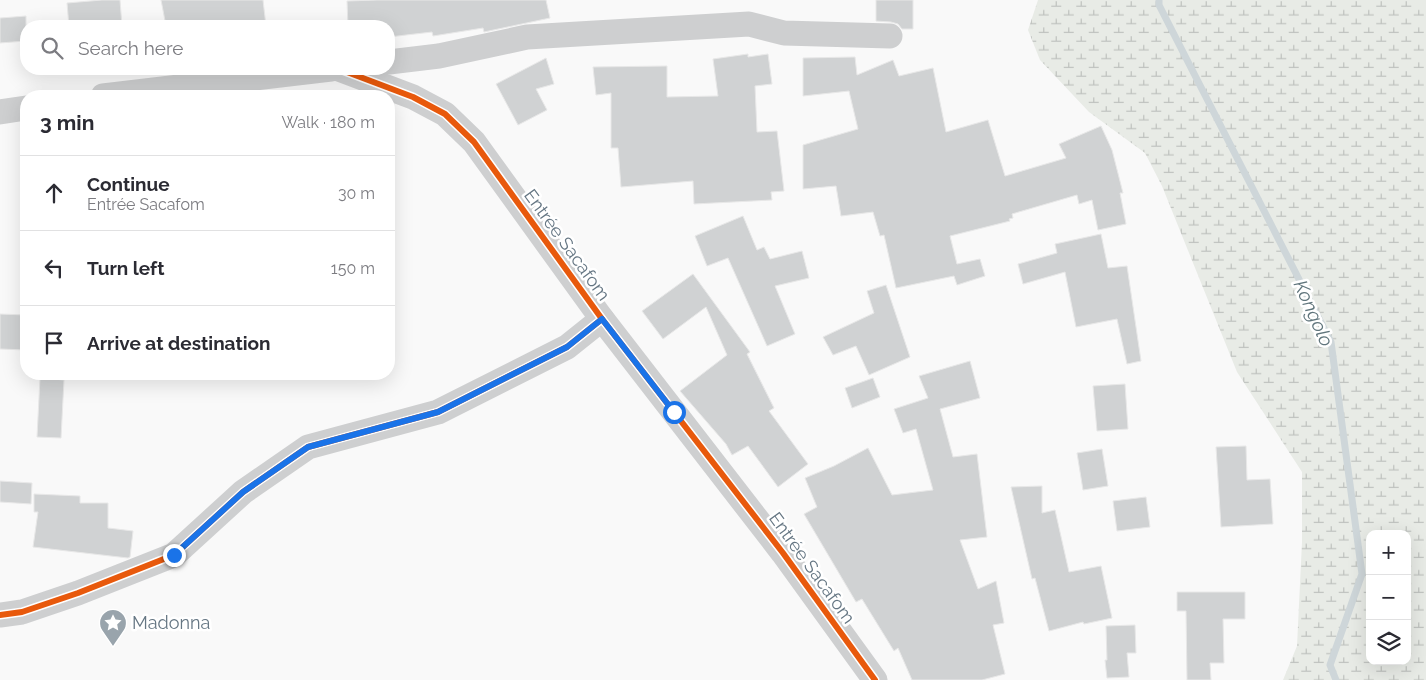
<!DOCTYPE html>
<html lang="en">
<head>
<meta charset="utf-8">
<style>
	:root { --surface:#fff; --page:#f2f2f3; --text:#2b2b33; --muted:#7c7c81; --line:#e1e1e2 }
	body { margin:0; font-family:Raleway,sans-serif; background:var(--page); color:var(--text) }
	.controls { position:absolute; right:15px; bottom:15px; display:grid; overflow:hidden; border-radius:10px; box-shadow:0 5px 20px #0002 }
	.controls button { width:45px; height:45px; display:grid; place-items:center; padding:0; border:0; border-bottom:1px solid var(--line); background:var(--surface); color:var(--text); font:25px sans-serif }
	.stop { position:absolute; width:15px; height:15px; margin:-11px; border:4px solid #1a73e8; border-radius:50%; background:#fff }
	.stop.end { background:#1a73e8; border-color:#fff; box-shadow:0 1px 5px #0008 }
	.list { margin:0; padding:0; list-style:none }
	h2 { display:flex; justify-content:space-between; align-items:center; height:65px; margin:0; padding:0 20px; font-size:21px }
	h2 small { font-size:16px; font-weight:400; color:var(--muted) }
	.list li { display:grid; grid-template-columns:32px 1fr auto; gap:15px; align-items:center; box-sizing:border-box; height:75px; padding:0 20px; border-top:1px solid var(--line) }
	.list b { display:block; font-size:19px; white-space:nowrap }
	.list p { margin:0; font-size:16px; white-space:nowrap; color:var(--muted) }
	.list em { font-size:16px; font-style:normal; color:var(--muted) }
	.icon { flex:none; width:28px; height:28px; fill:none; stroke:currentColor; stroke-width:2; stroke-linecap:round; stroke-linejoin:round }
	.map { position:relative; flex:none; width:1426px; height:680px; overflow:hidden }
	.search { position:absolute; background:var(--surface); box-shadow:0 5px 20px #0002; left:20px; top:20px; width:375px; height:55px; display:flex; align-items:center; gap:12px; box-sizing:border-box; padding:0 18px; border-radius:20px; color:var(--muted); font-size:19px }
	.panel { position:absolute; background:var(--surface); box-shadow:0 5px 20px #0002; left:20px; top:90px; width:375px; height:290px; border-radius:20px }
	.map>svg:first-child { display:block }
	.wetland { fill:url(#wetland-marsh); fill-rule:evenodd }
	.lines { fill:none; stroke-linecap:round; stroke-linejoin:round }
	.stream { stroke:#ced6d9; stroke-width:7 }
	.building { fill:#d0d2d3; stroke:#e8e8e8 }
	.minor { stroke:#cecfd0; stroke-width:25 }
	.cycleway-casing { stroke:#fff; stroke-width:9 }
	.cycleway { stroke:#e8590c; stroke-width:6 }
	.route { stroke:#1a73e8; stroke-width:6 }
	.labels { text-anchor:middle; stroke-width:5; stroke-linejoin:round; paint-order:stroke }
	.street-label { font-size:18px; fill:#657683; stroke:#fff }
	.poi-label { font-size:18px; fill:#657683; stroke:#fff; text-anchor:start }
	.water-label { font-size:19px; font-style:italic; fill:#60757c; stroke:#fff }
</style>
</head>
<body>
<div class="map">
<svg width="1426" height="680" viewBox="0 0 1426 680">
	<defs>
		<pattern id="wetland-marsh" width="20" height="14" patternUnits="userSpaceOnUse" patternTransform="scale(1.25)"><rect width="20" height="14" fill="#e8ebe6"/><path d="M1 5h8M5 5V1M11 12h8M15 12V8" fill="none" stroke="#c0c3c0"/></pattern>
	</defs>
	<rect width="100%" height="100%" fill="#f9f9f9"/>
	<path class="wetland" d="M 1038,0 L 1426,0 L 1426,680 L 1283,680 L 1297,646 L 1302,542 L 1302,472 L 1237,372 L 1162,186 L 1145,153 L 1089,112 L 1040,60 L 1028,30 ZM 1370,534 L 1407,534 L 1407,661 L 1370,661 Z"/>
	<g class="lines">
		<polyline class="stream" points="1159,0 1159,5 1331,342 1362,574 1330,665 1336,680"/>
	</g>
	<g class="building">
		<polygon points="102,0 120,0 122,26 69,26 67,3"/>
		<polygon points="161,0 263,0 266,26 166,26"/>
		<polygon points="377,0 546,0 550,18 484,32 483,28 433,36 432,32 389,37 389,26 348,26 347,1"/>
		<polygon points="876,0 913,0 913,29 902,29 898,24 891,22 876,21"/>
		<polygon points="26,16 26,41 0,43 0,18"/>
		<polygon points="748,54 748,57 768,54 772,84 755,86 757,132 777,131 784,191 771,192 772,200 694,204 693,181 621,187 618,148 611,148 611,93 596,95 593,67 667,66 667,97 718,96 713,59"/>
		<polygon points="855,57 857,75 893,60 899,76 933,68 946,132 988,120 1005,176 1066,158 1059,144 1101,126 1112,150 1123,193 1120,193 1126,224 1098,230 1092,200 1079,204 1077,195 1012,214 1013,218 1009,219 1010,221 950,236 957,264 980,259 985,276 957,285 954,276 896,288 884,235 880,236 873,212 841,216 836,186 803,189 803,145 858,129 849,91 803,96 803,58"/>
		<polygon points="546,58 554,84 536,89 547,110 518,125 496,84"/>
		<polygon points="743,216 757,250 764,247 770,259 802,251 809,278 775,286 795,334 767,346 728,258 707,266 695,236"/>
		<polygon points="1101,234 1108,268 1127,266 1141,361 1127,364 1117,319 1076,327 1065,272 1023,284 1018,264 1057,253 1055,244"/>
		<polygon points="693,274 750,352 747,354 774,408 769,411 808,464 778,487 748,446 732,455 726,444 680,391 727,355 706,307 663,339 642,311"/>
		<polygon points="886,285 910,357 869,375 856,346 833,355 823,337 874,313 867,291"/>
		<polygon points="0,314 26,315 26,350 0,349"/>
		<polygon points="970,361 980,398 940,409 953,457 977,454 987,537 960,540 978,589 996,581 1004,623 993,625 1005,674 982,680 912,680 898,648 894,651 862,599 856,602 804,514 817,507 805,478 834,466 868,448 892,495 933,490 916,429 903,433 894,409 928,398 919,376"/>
		<polygon points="40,378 64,380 61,438 37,437"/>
		<polygon points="873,378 880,397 852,408 845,388"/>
		<polygon points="1125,384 1128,429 1097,431 1093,386"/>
		<polygon points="1246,446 1247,480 1270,479 1273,524 1221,527 1216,447"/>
		<polygon points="1102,449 1108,486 1083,490 1077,453"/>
		<polygon points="0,481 32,483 31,504 0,502"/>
		<polygon points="1042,486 1042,513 1055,510 1069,572 1101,566 1112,618 1084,624 1083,622 1049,631 1035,578 1032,579 1011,487"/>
		<polygon points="34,494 80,496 80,503 108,503 108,528 133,531 130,557 128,558 33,547 38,512 34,512"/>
		<polygon points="1146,497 1150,527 1117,531 1113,501"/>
		<polygon points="1177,592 1245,592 1245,619 1223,619 1224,663 1210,663 1211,680 1187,680 1186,611 1177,611"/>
		<polygon points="1135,625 1136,653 1127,653 1129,677 1107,678 1105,660 1107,660 1106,626"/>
	</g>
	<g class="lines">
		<g class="minor">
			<polyline points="389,62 439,56 527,37 749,24 784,33 890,36"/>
			<polyline points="339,69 413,97 445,114 474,142 602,319 783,553 875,680"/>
			<polyline points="103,96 331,69"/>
			<polyline points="0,112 26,108"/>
			<polyline points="0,615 22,612 78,593 174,555 243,492 308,447 438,412 567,347 602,319"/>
		</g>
		<defs>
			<g id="cycleway">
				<polyline points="339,69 413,97 445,114 474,142 602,319 783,553 875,680"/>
				<polyline points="0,615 22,612 78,593 174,555 243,492 308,447 438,412 567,347 602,319"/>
			</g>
		</defs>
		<use href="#cycleway" class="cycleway-casing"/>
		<use href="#cycleway" class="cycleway"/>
	</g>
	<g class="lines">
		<polyline class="route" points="174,555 243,492 308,447 438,412 567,347 602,319 674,412"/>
	</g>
	<defs>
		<symbol id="sight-pin" viewBox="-11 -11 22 30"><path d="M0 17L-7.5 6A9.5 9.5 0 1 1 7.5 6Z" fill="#99a4ac" stroke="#fff"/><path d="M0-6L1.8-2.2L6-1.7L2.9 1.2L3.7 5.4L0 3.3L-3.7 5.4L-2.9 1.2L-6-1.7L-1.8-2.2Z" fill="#fff"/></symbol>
	</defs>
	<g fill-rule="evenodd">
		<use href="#sight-pin" x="97" y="607" width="32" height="43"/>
	</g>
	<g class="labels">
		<g class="street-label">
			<text transform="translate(567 245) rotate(54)" y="6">Entrée Sacafom</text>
			<text transform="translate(812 568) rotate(54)" y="6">Entrée Sacafom</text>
		</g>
		<g class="poi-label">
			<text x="132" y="629">Madonna</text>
		</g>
		<g class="water-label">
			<text transform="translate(1314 313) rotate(66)" y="7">Kongolo</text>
		</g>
	</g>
</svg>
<div class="controls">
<button>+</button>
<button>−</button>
<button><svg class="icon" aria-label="layers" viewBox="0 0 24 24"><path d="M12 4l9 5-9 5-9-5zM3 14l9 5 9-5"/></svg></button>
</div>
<div class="stop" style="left:674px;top:412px"></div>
<div class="stop end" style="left:174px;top:555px"></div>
<div class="search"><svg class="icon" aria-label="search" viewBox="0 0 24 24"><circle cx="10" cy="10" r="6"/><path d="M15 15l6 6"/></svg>Search here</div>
<section class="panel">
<h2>3 min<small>Walk · 180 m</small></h2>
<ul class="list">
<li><svg class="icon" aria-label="ahead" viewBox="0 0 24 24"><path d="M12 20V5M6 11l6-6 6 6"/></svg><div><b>Continue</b><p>Entrée Sacafom</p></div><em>30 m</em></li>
<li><svg class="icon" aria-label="left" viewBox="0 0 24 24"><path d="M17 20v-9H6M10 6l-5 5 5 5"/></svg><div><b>Turn left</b></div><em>150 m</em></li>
<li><svg class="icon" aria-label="arrive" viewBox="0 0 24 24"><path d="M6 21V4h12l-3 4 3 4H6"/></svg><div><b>Arrive at destination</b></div></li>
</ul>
</section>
</div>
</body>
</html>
